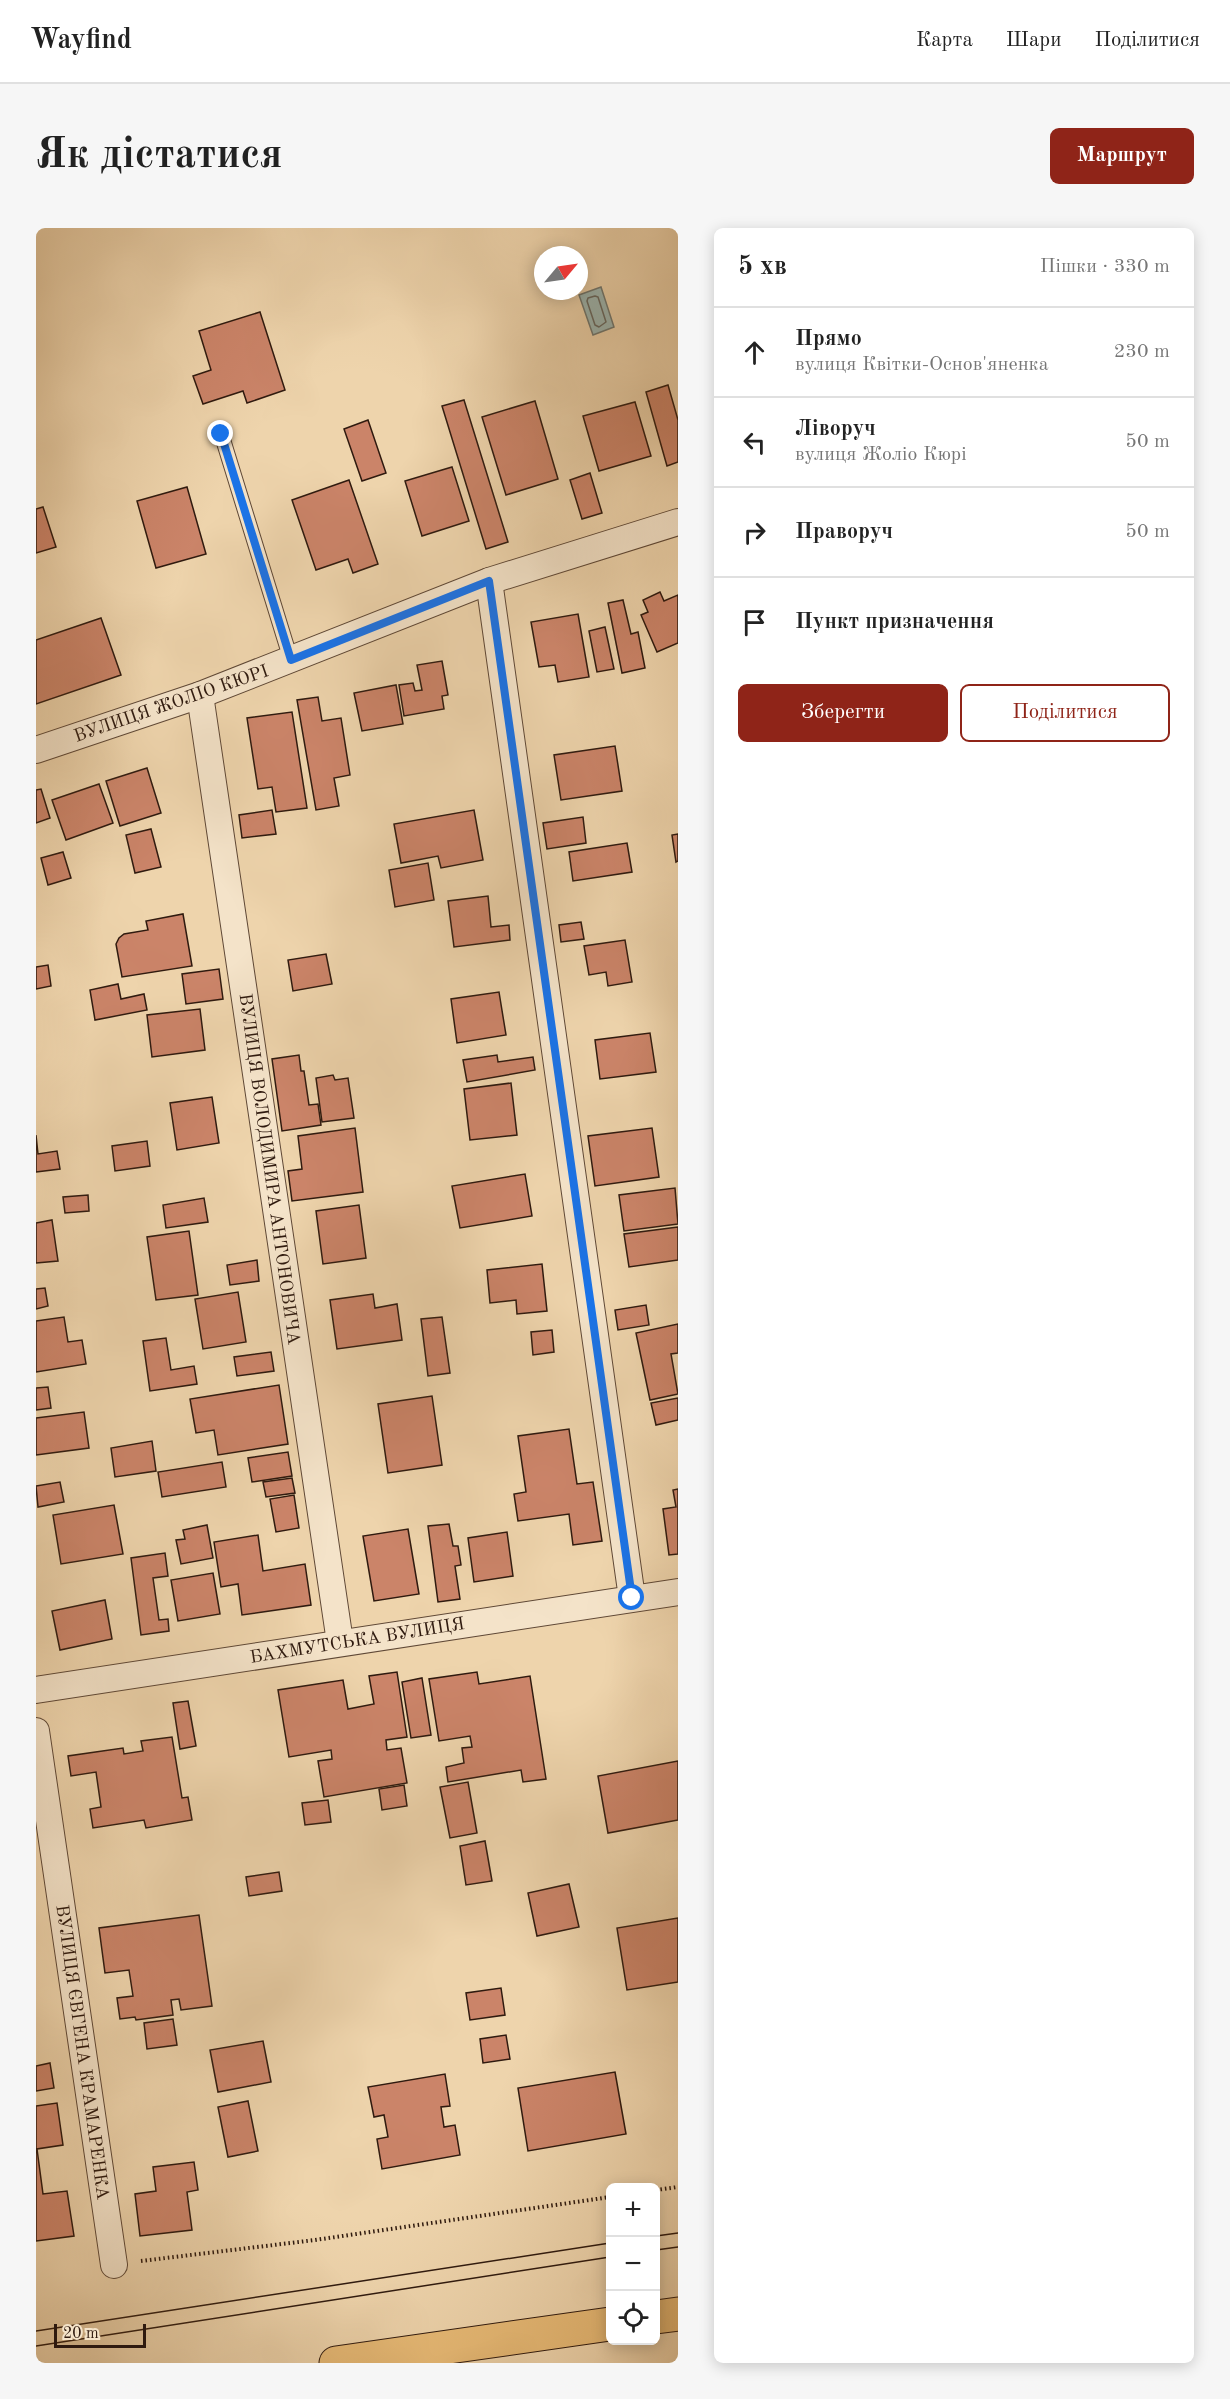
<!DOCTYPE html>
<html lang="uk">
<head>
<meta charset="utf-8">
<style>
	:root { --surface:#fff; --page:#f6f6f6; --text:#222; --muted:#767676; --line:#e0e0e0; --accent:#8f2418 }
	body { margin:0; font-family:"Old Standard TT",serif; background:var(--page); color:var(--text) }
	.controls { position:absolute; right:18px; bottom:18px; display:grid; overflow:hidden; border-radius:9px; box-shadow:0 3px 15px #0003 }
	.controls button { width:54px; height:54px; display:grid; place-items:center; padding:0; border:0; border-bottom:2px solid var(--line); background:var(--surface); color:var(--text); font:30px sans-serif }
	.compass { position:absolute; left:498px; top:18px; width:54px; height:54px; border-radius:50%; background:var(--surface); box-shadow:0 3px 15px #0003; rotate:61deg }
	.scale { position:absolute; left:18px; bottom:15px; width:92px; box-sizing:border-box; padding-left:6px; border:3px solid #2f1a0f; border-top:0; font-size:16px; line-height:21px; white-space:nowrap; color:#2f1a0f; -webkit-text-stroke:4px #f4e3c9; paint-order:stroke }
	.stop { position:absolute; width:18px; height:18px; margin:-14px; border:4px solid #1a73e8; border-radius:50%; background:#fff }
	.stop.end { background:#1a73e8; border-color:#fff; box-shadow:0 2px 6px #0008 }
	.list { margin:0; padding:0; list-style:none }
	h2 { display:flex; justify-content:space-between; align-items:center; height:78px; margin:0; padding:0 24px; font-size:26px }
	h2 small { font-size:20px; font-weight:400; color:var(--muted) }
	.list li { display:grid; grid-template-columns:39px 1fr auto; gap:18px; align-items:center; box-sizing:border-box; height:90px; padding:0 24px; border-top:2px solid var(--line) }
	.list b { display:block; font-size:22px; white-space:nowrap }
	.list p { margin:0; font-size:20px; white-space:nowrap; color:var(--muted) }
	.list em { font-size:20px; font-style:normal; color:var(--muted) }
	.actions { display:flex; gap:12px; padding:18px 24px }
	.actions a { flex:1; padding:14px 0; border:2px solid var(--accent); border-radius:9px; text-align:center; font-size:21px; color:var(--accent) }
	.actions .main { background:var(--accent); color:#fff }
	.icon { flex:none; width:33px; height:33px; fill:none; stroke:currentColor; stroke-width:2; stroke-linecap:round; stroke-linejoin:round }
	.map { position:relative; flex:none; width:642px; height:2135px; overflow:hidden; border-radius:9px }
	header { display:flex; align-items:center; gap:36px; box-sizing:border-box; height:84px; padding:0 30px; background:var(--surface); border-bottom:2px solid var(--line) }
	header strong { font-size:28px }
	nav { display:flex; gap:33px; margin-inline-start:auto; font-size:21px }
	.intro { display:flex; align-items:center; justify-content:space-between; box-sizing:border-box; height:144px; padding:0 36px }
	h1 { margin:0; font-size:42px }
	.button { padding:15px 27px; border-radius:9px; background:var(--accent); color:#fff; font-size:21px; font-weight:700 }
	main { display:flex; gap:36px; padding:0 36px }
	aside { flex:1; background:var(--surface); border-radius:9px; box-shadow:0 3px 15px #0003 }
	.map>svg:first-child { display:block }
	.water { fill:#9cb7b3; stroke:#707871; stroke-width:1.5 }
	.lines { fill:none; stroke-linecap:round; stroke-linejoin:round }
	.shore { stroke:#666861; stroke-width:1.5 }
	.building { fill:#cb8469; stroke:#2f1a0f; stroke-width:1.5 }
	.lane-casing { stroke:#5f4836; stroke-width:16 }
	.street-casing { stroke:#5f4836; stroke-width:28 }
	.primary-casing { stroke:#2f1a0f; stroke-width:35 }
	.path { stroke:#2f1a0f; stroke-width:4; stroke-dasharray:1.5 3; stroke-linecap:butt }
	.lane { stroke:#f4e3c9; stroke-width:14 }
	.street { stroke:#f4e3c9; stroke-width:26 }
	.primary { stroke:#e7ba76; stroke-width:33 }
	.tram { stroke:#2f1a0f; stroke-width:1.5 }
	.route { stroke:#1a73e8; stroke-width:8 }
	.labels { text-anchor:middle; stroke-width:5; stroke-linejoin:round; paint-order:stroke }
	.street-label { font-size:18px; fill:#2f1a0f; stroke:#f4e3c9 }
</style>
</head>
<body>
<header>
<strong>Wayfind</strong>
<nav><a>Карта</a><a>Шари</a><a>Поділитися</a></nav>
</header>
<div class="intro"><h1>Як дістатися</h1><a class="button">Маршрут</a></div>
<main>
<div class="map">
<svg width="642" height="2135" viewBox="0 0 642 2135">
	<rect width="100%" height="100%" fill="#eed4ac"/>
	<filter id="stains"><feTurbulence type="fractalNoise" baseFrequency=".00333" numOctaves="4"/><feColorMatrix values="0 0 0 0 .2 0 0 0 0 .09 0 0 0 0 .02 0 0 0 .5 -.17"/></filter>
	<radialGradient id="worn" r=".72"><stop offset=".6" stop-color="#630" stop-opacity="0"/><stop offset="1" stop-color="#630" stop-opacity=".3"/></radialGradient>
	<polygon class="water" points="565,59 578,99 557,107 543,67"/>
	<g class="lines">
		<polygon class="shore" points="559,68 562,69 570,94 563,99 559,97 551,73 552,70"/>
	</g>
	<g class="building">
		<polygon points="224,84 249,162 211,175 207,163 167,176 157,148 175,142 163,103"/>
		<polygon points="632,157 642,192 642,234 631,238 610,164"/>
		<polygon points="428,172 472,314 450,321 406,178"/>
		<polygon points="499,173 522,251 470,267 446,189"/>
		<polygon points="599,174 615,228 563,243 547,188"/>
		<polygon points="332,192 350,245 326,253 308,201"/>
		<polygon points="416,239 433,293 386,308 369,253"/>
		<polygon points="554,245 566,285 546,291 534,252"/>
		<polygon points="313,252 342,336 317,345 312,331 280,342 256,272"/>
		<polygon points="151,259 170,326 120,340 101,273"/>
		<polygon points="7,279 20,319 0,325 0,281"/>
		<polygon points="624,364 628,373 642,367 642,415 621,424 605,387 612,384 607,372"/>
		<polygon points="587,372 595,406 602,404 609,440 586,445 572,375"/>
		<polygon points="542,386 553,449 522,454 519,437 503,439 495,394"/>
		<polygon points="65,390 85,447 0,476 0,412"/>
		<polygon points="569,399 578,441 561,444 553,403"/>
		<polygon points="406,433 412,467 406,468 408,481 368,488 363,457 377,455 379,463 386,462 381,437"/>
		<polygon points="360,457 367,496 326,503 318,465"/>
		<polygon points="282,469 286,493 305,490 314,547 298,550 303,578 280,582 261,472"/>
		<polygon points="256,484 271,580 240,584 236,559 222,561 211,490"/>
		<polygon points="579,518 586,563 525,572 518,527"/>
		<polygon points="111,540 125,585 84,598 70,553"/>
		<polygon points="63,556 77,595 30,612 16,572"/>
		<polygon points="5,561 14,590 0,595 0,562"/>
		<polygon points="236,582 240,606 206,610 203,587"/>
		<polygon points="438,582 447,632 405,640 402,628 365,635 358,596"/>
		<polygon points="547,589 550,615 511,621 507,595"/>
		<polygon points="115,601 125,639 99,645 90,607"/>
		<polygon points="642,606 642,633 640,634 636,607"/>
		<polygon points="591,615 596,644 537,653 533,624"/>
		<polygon points="27,624 35,650 12,657 5,630"/>
		<polygon points="392,635 398,672 359,679 353,642"/>
		<polygon points="452,668 455,699 473,697 474,712 418,719 412,673"/>
		<polygon points="147,686 156,738 86,749 80,716 83,710 88,706 112,702 110,693"/>
		<polygon points="545,694 548,711 525,714 523,697"/>
		<polygon points="589,712 596,754 572,758 570,744 553,747 548,718"/>
		<polygon points="290,726 296,756 257,763 252,732"/>
		<polygon points="12,737 15,758 0,761 0,739"/>
		<polygon points="183,741 187,771 150,776 146,746"/>
		<polygon points="82,756 85,771 108,766 111,782 59,792 54,762"/>
		<polygon points="463,764 470,807 421,815 415,771"/>
		<polygon points="164,781 169,822 116,829 111,787"/>
		<polygon points="614,805 620,844 564,851 559,812"/>
		<polygon points="263,827 265,843 268,843 273,877 282,876 285,897 246,903 236,831"/>
		<polygon points="461,827 462,834 497,829 499,842 431,854 427,832"/>
		<polygon points="297,847 299,852 312,850 318,890 286,894 280,850"/>
		<polygon points="475,855 481,907 434,912 428,861"/>
		<polygon points="176,869 183,915 141,922 134,875"/>
		<polygon points="319,900 327,964 256,973 252,943 266,941 262,908"/>
		<polygon points="616,900 623,949 559,958 552,908"/>
		<polygon points="0,907 2,926 21,923 24,941 0,944"/>
		<polygon points="111,913 114,938 79,943 76,918"/>
		<polygon points="489,946 496,988 424,1000 416,958"/>
		<polygon points="639,960 642,996 588,1003 583,967"/>
		<polygon points="52,967 53,983 29,985 27,969"/>
		<polygon points="168,970 172,994 130,1000 127,977"/>
		<polygon points="323,977 330,1030 287,1036 280,983"/>
		<polygon points="16,992 22,1033 0,1035 0,995"/>
		<polygon points="642,999 642,1032 593,1039 588,1006"/>
		<polygon points="153,1003 162,1067 120,1072 111,1009"/>
		<polygon points="221,1032 223,1053 194,1057 191,1037"/>
		<polygon points="506,1036 511,1083 481,1086 480,1072 454,1075 451,1042"/>
		<polygon points="9,1060 12,1078 0,1081 0,1061"/>
		<polygon points="202,1064 210,1114 167,1121 159,1071"/>
		<polygon points="337,1066 339,1080 361,1076 366,1112 301,1121 294,1072"/>
		<polygon points="610,1077 613,1097 582,1102 579,1082"/>
		<polygon points="28,1089 32,1114 46,1112 50,1136 0,1144 0,1093"/>
		<polygon points="406,1089 414,1145 392,1148 385,1091"/>
		<polygon points="642,1096 642,1125 635,1126 642,1166 614,1172 600,1105"/>
		<polygon points="516,1102 518,1124 497,1127 495,1104"/>
		<polygon points="130,1110 135,1142 158,1138 161,1156 114,1163 107,1113"/>
		<polygon points="235,1124 238,1143 201,1148 198,1129"/>
		<polygon points="243,1157 252,1216 182,1227 178,1202 160,1205 154,1171"/>
		<polygon points="12,1159 15,1180 0,1182 0,1160"/>
		<polygon points="396,1168 406,1237 352,1245 342,1176"/>
		<polygon points="642,1170 642,1192 620,1197 615,1175"/>
		<polygon points="48,1184 53,1220 0,1227 0,1190"/>
		<polygon points="533,1201 541,1256 557,1254 566,1313 537,1317 533,1286 482,1293 478,1266 490,1264 482,1208"/>
		<polygon points="116,1213 120,1243 79,1249 75,1220"/>
		<polygon points="252,1224 256,1248 216,1254 212,1230"/>
		<polygon points="186,1234 190,1259 126,1269 122,1244"/>
		<polygon points="256,1250 259,1265 230,1269 227,1254"/>
		<polygon points="24,1254 28,1274 2,1279 0,1258"/>
		<polygon points="642,1261 642,1326 633,1327 627,1281 640,1279 637,1262"/>
		<polygon points="258,1267 263,1300 240,1304 234,1271"/>
		<polygon points="78,1277 87,1326 25,1336 17,1287"/>
		<polygon points="413,1296 417,1318 422,1318 425,1337 419,1338 424,1371 402,1374 392,1298"/>
		<polygon points="171,1297 177,1330 145,1336 140,1312 149,1311 147,1302"/>
		<polygon points="372,1301 383,1366 338,1373 327,1308"/>
		<polygon points="471,1304 477,1348 438,1354 432,1310"/>
		<polygon points="222,1307 227,1343 269,1336 275,1377 206,1387 202,1356 185,1359 178,1314"/>
		<polygon points="129,1325 132,1348 117,1350 123,1392 132,1391 133,1403 105,1407 95,1330"/>
		<polygon points="177,1345 184,1386 142,1393 135,1352"/>
		<polygon points="69,1372 76,1411 24,1422 16,1383"/>
		<polygon points="361,1444 371,1509 350,1512 351,1522 365,1520 371,1555 288,1569 282,1533 296,1531 295,1522 253,1529 242,1462 307,1452 312,1481 338,1476 333,1448"/>
		<polygon points="441,1444 443,1456 494,1448 510,1551 487,1554 485,1542 412,1554 410,1539 428,1535 426,1520 436,1519 434,1508 403,1513 393,1451"/>
		<polygon points="386,1450 395,1507 375,1510 366,1454"/>
		<polygon points="152,1473 160,1518 144,1521 137,1475"/>
		<polygon points="136,1509 146,1570 152,1569 156,1592 110,1600 108,1592 57,1600 54,1581 65,1579 60,1544 35,1548 32,1528 87,1520 88,1526 107,1523 105,1513"/>
		<polygon points="642,1533 642,1592 572,1605 562,1548"/>
		<polygon points="432,1554 441,1605 414,1610 404,1559"/>
		<polygon points="368,1557 371,1578 346,1582 343,1561"/>
		<polygon points="292,1572 295,1594 269,1597 266,1575"/>
		<polygon points="449,1613 456,1653 430,1657 424,1618"/>
		<polygon points="243,1644 246,1663 213,1668 210,1649"/>
		<polygon points="533,1656 543,1699 501,1708 492,1665"/>
		<polygon points="163,1687 176,1778 145,1782 143,1771 135,1772 137,1787 100,1792 99,1789 84,1791 81,1770 97,1768 93,1742 69,1745 63,1700"/>
		<polygon points="642,1690 642,1754 591,1762 581,1700"/>
		<polygon points="465,1760 469,1787 434,1792 430,1765"/>
		<polygon points="137,1791 141,1817 111,1821 108,1795"/>
		<polygon points="470,1807 474,1831 447,1835 444,1811"/>
		<polygon points="227,1813 235,1854 182,1864 174,1822"/>
		<polygon points="14,1835 18,1860 0,1863 0,1838"/>
		<polygon points="579,1844 590,1906 492,1923 482,1860"/>
		<polygon points="409,1846 414,1878 405,1879 408,1899 419,1897 424,1927 346,1941 341,1911 352,1909 348,1887 338,1889 332,1859"/>
		<polygon points="212,1873 222,1923 192,1929 182,1879"/>
		<polygon points="21,1875 27,1917 1,1921 7,1966 31,1963 38,2008 0,2013 0,1878"/>
		<polygon points="158,1934 162,1962 151,1964 156,2002 104,2008 99,1966 120,1963 117,1939"/>
	</g>
	<g class="lines">
		<defs>
			<polyline id="lane" points="185,205 255,432"/>
			<g id="street">
				<polyline points="453,353 596,1370"/>
				<polyline points="164,467 304,1414"/>
				<polyline points="0,522 164,467 453,353 642,294"/>
				<polyline points="0,1462 642,1364"/>
				<polyline points="0,1503 78,2037"/>
			</g>
			<g id="primary">
				<polyline points="620,2089 642,2086"/>
				<polyline points="300,2135 574,2096"/>
			</g>
		</defs>
		<use href="#lane" class="lane-casing"/>
		<use href="#street" class="street-casing"/>
		<use href="#primary" class="primary-casing"/>
		<g class="path">
			<polyline points="620,1962 642,1959"/>
			<polyline points="105,2033 279,2012 574,1969"/>
		</g>
		<use href="#lane" class="lane"/>
		<use href="#street" class="street"/>
		<use href="#primary" class="primary"/>
		<g class="tram">
			<polyline points="620,2008 642,2005"/>
			<polyline points="620,2022 642,2019"/>
			<polyline points="0,2103 574,2015"/>
			<polyline points="0,2118 574,2029"/>
		</g>
	</g>
	<g class="lines">
		<polyline class="route" points="185,206 255,432 453,353 596,1370"/>
	</g>
	<g class="labels">
		<g class="street-label">
			<text transform="translate(135 475) rotate(-19)" y="6">ВУЛИЦЯ ЖОЛІО КЮРІ</text>
			<text transform="translate(234 941) rotate(82)" y="6">ВУЛИЦЯ ВОЛОДИМИРА АНТОНОВИЧА</text>
			<text transform="translate(321 1412) rotate(-9)" y="6">БАХМУТСЬКА ВУЛИЦЯ</text>
			<text transform="translate(47 1824) rotate(82)" y="6">ВУЛИЦЯ ЄВГЕНА КРАМАРЕНКА</text>
		</g>
	</g>
	<rect width="100%" height="100%" filter="url(#stains)"/>
	<rect width="100%" height="100%" fill="url(#worn)"/>
</svg>
<div class="controls">
<button>+</button>
<button>−</button>
<button><svg class="icon" aria-label="locate" viewBox="0 0 24 24"><circle cx="12" cy="12" r="6"/><path d="M12 2v4M12 18v4M2 12h4M18 12h4"/></svg></button>
</div>
<svg class="compass" viewBox="-18 -18 36 36"><path d="M0-13l5 13h-10z" fill="#e53935"/><path d="M0 13l5-13h-10z" fill="#767676"/></svg>
<div class="scale">20 m</div>
<div class="stop" style="left:596px;top:1370px"></div>
<div class="stop end" style="left:185px;top:206px"></div>
</div>
<aside>
<h2>5 хв<small>Пішки · 330 m</small></h2>
<ul class="list">
<li><svg class="icon" aria-label="ahead" viewBox="0 0 24 24"><path d="M12 20V5M6 11l6-6 6 6"/></svg><div><b>Прямо</b><p>вулиця Квітки-Основ'яненка</p></div><em>230 m</em></li>
<li><svg class="icon" aria-label="left" viewBox="0 0 24 24"><path d="M17 20v-9H6M10 6l-5 5 5 5"/></svg><div><b>Ліворуч</b><p>вулиця Жоліо Кюрі</p></div><em>50 m</em></li>
<li><svg class="icon" aria-label="right" viewBox="0 0 24 24"><path d="M7 20v-9h11M14 6l5 5-5 5"/></svg><div><b>Праворуч</b></div><em>50 m</em></li>
<li><svg class="icon" aria-label="arrive" viewBox="0 0 24 24"><path d="M6 21V4h12l-3 4 3 4H6"/></svg><div><b>Пункт призначення</b></div></li>
</ul>
<div class="actions"><a class="main">Зберегти</a><a>Поділитися</a></div>
</aside>
</main>
</body>
</html>
